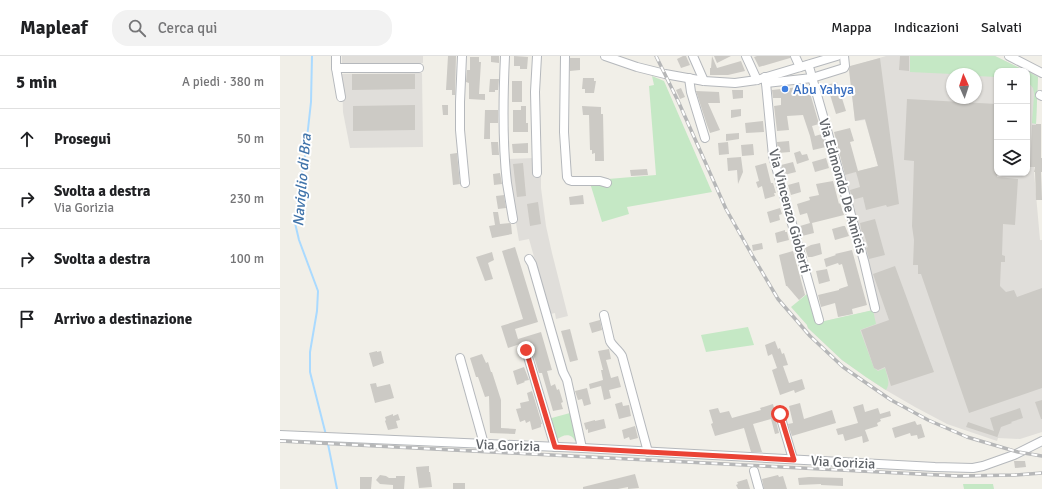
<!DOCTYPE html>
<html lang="it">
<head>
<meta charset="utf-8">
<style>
	:root { --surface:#fff; --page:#f2f2f2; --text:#202124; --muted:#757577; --line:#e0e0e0 }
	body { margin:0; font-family:Signika,sans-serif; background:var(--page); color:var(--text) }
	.controls { position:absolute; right:12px; top:12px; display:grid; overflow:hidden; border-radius:8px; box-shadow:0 1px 3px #0004 }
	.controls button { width:36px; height:36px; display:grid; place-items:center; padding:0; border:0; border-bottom:1px solid var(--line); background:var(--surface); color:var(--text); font:20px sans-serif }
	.compass { position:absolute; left:666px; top:12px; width:36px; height:36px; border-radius:50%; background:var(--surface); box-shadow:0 1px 3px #0004; rotate:357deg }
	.stop { position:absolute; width:12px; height:12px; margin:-9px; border:3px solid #ea4335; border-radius:50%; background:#fff }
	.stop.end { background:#ea4335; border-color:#fff; box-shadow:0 1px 4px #0008 }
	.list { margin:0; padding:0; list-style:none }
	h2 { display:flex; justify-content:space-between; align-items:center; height:52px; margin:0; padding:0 16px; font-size:17px }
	h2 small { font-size:13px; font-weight:400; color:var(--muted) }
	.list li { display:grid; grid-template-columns:26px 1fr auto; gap:12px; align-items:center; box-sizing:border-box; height:60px; padding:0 16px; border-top:1px solid var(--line) }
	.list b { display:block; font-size:15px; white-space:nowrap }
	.list p { margin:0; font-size:13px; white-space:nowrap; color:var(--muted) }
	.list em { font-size:13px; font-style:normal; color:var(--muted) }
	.icon { flex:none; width:22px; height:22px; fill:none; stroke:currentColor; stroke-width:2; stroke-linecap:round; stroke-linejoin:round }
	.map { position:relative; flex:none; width:762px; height:433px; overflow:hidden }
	header { display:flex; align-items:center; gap:24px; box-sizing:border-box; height:56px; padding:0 20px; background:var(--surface); border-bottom:1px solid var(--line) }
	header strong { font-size:19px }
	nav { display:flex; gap:22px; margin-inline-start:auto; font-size:14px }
	.search { width:280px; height:36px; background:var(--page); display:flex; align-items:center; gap:10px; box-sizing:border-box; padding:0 14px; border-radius:16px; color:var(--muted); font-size:15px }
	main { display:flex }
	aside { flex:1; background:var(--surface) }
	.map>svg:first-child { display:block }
	.industrial { fill:#e0deda; fill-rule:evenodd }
	.green { fill:#c5e8c5 }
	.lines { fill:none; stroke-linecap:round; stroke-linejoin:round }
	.stream { stroke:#aadaff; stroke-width:2 }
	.building { fill:#cccac5 }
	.minor-casing { stroke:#b5b8bc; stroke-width:10 }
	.minor { stroke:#fff; stroke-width:8 }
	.rail-casing { stroke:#b6b7b8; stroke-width:3.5 }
	.rail { stroke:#fff; stroke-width:2; stroke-dasharray:6; stroke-linecap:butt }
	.route { stroke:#ea4335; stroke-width:5 }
	.shop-dot { fill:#3f7fe0; stroke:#fff; stroke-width:1.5 }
	.labels { text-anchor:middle; stroke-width:4; stroke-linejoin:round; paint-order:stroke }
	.shop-label { font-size:14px; fill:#366cbe; stroke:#fff; text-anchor:start }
	.street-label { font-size:14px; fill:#5f6368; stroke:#fff }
	.water-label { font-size:15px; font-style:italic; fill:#4174aa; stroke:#fff }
</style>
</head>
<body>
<header>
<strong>Mapleaf</strong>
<div class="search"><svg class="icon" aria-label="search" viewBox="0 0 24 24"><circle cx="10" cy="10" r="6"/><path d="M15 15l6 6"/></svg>Cerca qui</div>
<nav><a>Mappa</a><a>Indicazioni</a><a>Salvati</a></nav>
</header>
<main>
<aside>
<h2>5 min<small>A piedi · 380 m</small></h2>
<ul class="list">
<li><svg class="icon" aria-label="ahead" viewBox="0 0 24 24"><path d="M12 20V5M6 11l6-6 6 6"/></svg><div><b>Prosegui</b></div><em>50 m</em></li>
<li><svg class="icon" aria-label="right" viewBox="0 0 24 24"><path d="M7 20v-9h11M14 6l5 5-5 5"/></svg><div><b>Svolta a destra</b><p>Via Gorizia</p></div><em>230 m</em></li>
<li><svg class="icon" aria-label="right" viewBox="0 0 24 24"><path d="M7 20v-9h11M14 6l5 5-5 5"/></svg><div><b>Svolta a destra</b></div><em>100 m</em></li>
<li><svg class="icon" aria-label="arrive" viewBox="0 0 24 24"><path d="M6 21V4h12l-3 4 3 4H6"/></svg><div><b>Arrivo a destinazione</b></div></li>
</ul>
</aside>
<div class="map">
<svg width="762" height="433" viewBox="0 0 762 433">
	<rect width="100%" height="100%" fill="#f1efe8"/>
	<g class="industrial">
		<polygon points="62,0 143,0 143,7 62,9"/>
		<path d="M 606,0 L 715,0 L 746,15 L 717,15 L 717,117 L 747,117 L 747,15 L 758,21 L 754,116 L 760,184 L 762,184 L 762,376 L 740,383 L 718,382 L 717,385 L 667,368 L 635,351 L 604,333 L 586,321 L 562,304 L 528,272 L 527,269 L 599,253 L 563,119 L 598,110 L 585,64 L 575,65 L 569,11 ZM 672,18 L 696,18 L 696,42 L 672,42 Z"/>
		<polygon points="142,17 143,91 70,92 63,56 62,18"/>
		<polygon points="254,102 261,116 261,132 266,170 272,197 288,260 276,263 275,257 270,258 249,183 239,185 229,125 227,103"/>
	</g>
	<g class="green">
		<polygon points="630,0 715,0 746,15 717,15 717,21 696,20 696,18 672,18 630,16"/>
		<polygon points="747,15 758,21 756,68 752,67 754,38 753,32 747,25"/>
		<polygon points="372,20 384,25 432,136 347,151 349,158 322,166 310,127 328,123 376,119 369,30 374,29"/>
		<path d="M 527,238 L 529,241 L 536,267 L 593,254 L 596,268 L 580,274 L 594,312 L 598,315 L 605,312 C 607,320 611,327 606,334 L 586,321 L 562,304 L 528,272 L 527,269 L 511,251 Z"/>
		<polygon points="468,271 474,289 426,296 421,279"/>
		<path d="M 290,357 L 296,385 L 295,385 C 291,376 282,379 276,384 L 268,363 Z"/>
		<polygon points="683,428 713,428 714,433 684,433"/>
	</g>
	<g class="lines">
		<g class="stream">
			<polyline points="32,0 31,46 25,100 17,149 15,167 19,184 38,235 37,255 30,296 30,316 46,379"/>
			<polyline points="47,383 57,433"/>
		</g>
	</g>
	<g class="building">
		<polygon points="168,0 176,0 175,39 172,39 172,34 166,34"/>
		<polygon points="211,0 219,0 219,7 211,6"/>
		<polygon points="234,0 248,1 247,13 240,13 240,10 234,10"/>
		<polygon points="403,0 406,0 410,9 401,12 397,3"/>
		<polygon points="432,0 437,12 461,5 465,15 448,19 430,19 430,12 431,12"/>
		<polygon points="434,0 451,0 437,7"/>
		<polygon points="477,0 510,0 510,2 479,11 474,1"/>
		<polygon points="620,0 629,0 629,15 619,14"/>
		<polygon points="190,1 199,1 199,6 201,6 199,38 205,38 205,44 189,43 189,27 186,26 187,14 190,14"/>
		<polygon points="290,2 300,2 300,14 290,15"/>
		<polygon points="600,2 619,148 607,151 606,149 586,154 583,141 572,144 570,134 580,131 578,123 576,116 565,119 554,76 570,72 574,85 570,86 578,115 598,110 585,63 575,65 569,14 570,10"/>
		<polygon points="72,18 135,18 135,33 72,34"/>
		<polygon points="303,22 314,22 314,25 316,25 314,37 305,37 305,33 302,33"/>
		<polygon points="210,23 219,23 218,34 215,34 215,36 209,36"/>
		<rect x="232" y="25" width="10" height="21"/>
		<polygon points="557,26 566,55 556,58 547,29"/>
		<polygon points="528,30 539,68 532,70 535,80 542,78 546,91 533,94 530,80 523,59 507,60 509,74 497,75 494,50 501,49 501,42 493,42 492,34"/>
		<polygon points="401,32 405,41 400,43 396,34"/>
		<polygon points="452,34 463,34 463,42 453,43"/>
		<polygon points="416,35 439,36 440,47 428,47 440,74 430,77 427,69"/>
		<polygon points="627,43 717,48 717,121 738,123 735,169 723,168 722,199 725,200 725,206 721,206 720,230 726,236 734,234 737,241 762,232 762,332 689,357 641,218 638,218 638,209 633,209 634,184 632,170 634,105 624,104"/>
		<polygon points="135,49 135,74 73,75 73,50"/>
		<polygon points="162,49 168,49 168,59 163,59"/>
		<polygon points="241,50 246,50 246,67 248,67 248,76 233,76 233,54 241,54"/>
		<polygon points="302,50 321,51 321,58 323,58 324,105 315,105 315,97 312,98 312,94 310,94 309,59 303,59"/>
		<polygon points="461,53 461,60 451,62 451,54"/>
		<polygon points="205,54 218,54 218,67 210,67 210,83 204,83"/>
		<polygon points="483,65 484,76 466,77 465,67"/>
		<polygon points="756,68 761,68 761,102 762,102 762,116 761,116 762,144 756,144 755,116 754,116 755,111 750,111 752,69 756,69"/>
		<polygon points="459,77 459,83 446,85 446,78"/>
		<polygon points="509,85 510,96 498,97 497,86"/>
		<polygon points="211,86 218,86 219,99 212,99"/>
		<polygon points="448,86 449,98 439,99 438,87"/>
		<polygon points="248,87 248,97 233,97 232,88"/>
		<polygon points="473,88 474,99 462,100 461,89"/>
		<polygon points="520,95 522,99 527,98 529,104 517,108 514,97"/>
		<polygon points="177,97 180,128 173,129 170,98"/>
		<polygon points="461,101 463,116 458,128 457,114 448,115 447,102"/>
		<polygon points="546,102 549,112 535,116 532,106"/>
		<polygon points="513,106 516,116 504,119 501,109"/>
		<polygon points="243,107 246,140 237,141 233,108"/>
		<polygon points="486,107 491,127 493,127 496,137 494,137 495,140 485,143 482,130 478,132 476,126 479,125 475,110"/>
		<polygon points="367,113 368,119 351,120 350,114"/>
		<polygon points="220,117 222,128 214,129 213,118"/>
		<polygon points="553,125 559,148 560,147 564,159 532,167 534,177 522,180 520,170 530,167 527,157 520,159 517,148 530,144 529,141 539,139 536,128"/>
		<polygon points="519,126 521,136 511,139 508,129"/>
		<polygon points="224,139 226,152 218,153 216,140"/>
		<polygon points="303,139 304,148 290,149 289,141"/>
		<polygon points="258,146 261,168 250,170 247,148"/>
		<polygon points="500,152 502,158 499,159 500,164 490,167 487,156"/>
		<polygon points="213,156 218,156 220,168 230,167 231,168 232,178 212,182 209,170 215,169"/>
		<polygon points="595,163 605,199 589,203 586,192 588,191 584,178 582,178 580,167"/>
		<polygon points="563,170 565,170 569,180 555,184 552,173"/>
		<polygon points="505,174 505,176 507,176 509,184 497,187 495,177"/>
		<polygon points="482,187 483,193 473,195 472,189"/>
		<polygon points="540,187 542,198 532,201 528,201 525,192 531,189"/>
		<polygon points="235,191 258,266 235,273 238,283 261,276 272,314 267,315 271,330 275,328 277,334 279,333 283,346 281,347 283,353 273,355 262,317 259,317 249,285 228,292 221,270 243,263 222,195"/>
		<polygon points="572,194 587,249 572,253 573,258 558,261 555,247 541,251 538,239 559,234 559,233 568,230 562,208 559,209 558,207 546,211 544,203 556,199 555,198"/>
		<polygon points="513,195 525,239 519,244 507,230 506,230 499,199"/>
		<polygon points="212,196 214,204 208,207 213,223 205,225 196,201"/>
		<polygon points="615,210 654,316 611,330 605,311 598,314 594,312 581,274 609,264 593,218"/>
		<polygon points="547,213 550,225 539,228 536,215"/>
		<polygon points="320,264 322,274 312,277 309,267"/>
		<polygon points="290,273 298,304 290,306 281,275"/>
		<polygon points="495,285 498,293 500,292 502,298 504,297 508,309 503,310 509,327 522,323 525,333 515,337 514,334 500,339 492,314 497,312 492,298 488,300 485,289"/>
		<polygon points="329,293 331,303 326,304 331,322 338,320 341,331 329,334 331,342 324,344 321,330 310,333 309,328 323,324 321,314 323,314 318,295"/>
		<polygon points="97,295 97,296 101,295 104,307 93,311 89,297"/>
		<polygon points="202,298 206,307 208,306 211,316 212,316 221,344 221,372 236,373 235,378 210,377 209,340 205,341 198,321 196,321 190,302"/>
		<polygon points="244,311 249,324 244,325 245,326 237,329 233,315"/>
		<polygon points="96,327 97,331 110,328 114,342 95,347 90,328"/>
		<polygon points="307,332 311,348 304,350 302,343 298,344 295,335"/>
		<polygon points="252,335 262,368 261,368 261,371 252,374 250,365 246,367 245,364 240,366 236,353 241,352 240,347 249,345 247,337"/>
		<polygon points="762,344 762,363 761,363 755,346"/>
		<polygon points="342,346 343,350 349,349 351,360 339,363 335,348"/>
		<polygon points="520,347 524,363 552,354 556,367 512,380 508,368 513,367 509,350"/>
		<polygon points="493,348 495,356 495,361 499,377 495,378 491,363 473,368 482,396 471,396 464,372 435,380 431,368 433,367 429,354 438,352 440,357 449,355 452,362 481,354 480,352"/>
		<polygon points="583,348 585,356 598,352 600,358 610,355 611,360 600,363 601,365 597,367 598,370 585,374 589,385 583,387 582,380 565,385 563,378 558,379 556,373 578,367 573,351"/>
		<polygon points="740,352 743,362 731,366 732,367 721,371 717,382 717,381 686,371 688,366 714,375 710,362"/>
		<polygon points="113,358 113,360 118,358 120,364 116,365 118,372 108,374 105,365 106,364 105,361"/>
		<polygon points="324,363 326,372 308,377 308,373 306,374 304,367 315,364 315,365"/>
		<polygon points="635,365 637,369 641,368 645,381 638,383 637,379 631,380 630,377 615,382 612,372"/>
		<polygon points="355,370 358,382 350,384 349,381 344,383 342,374"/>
		<polygon points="734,405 745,405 746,411 735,412"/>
		<polygon points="149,410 149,416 150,416 152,431 139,432 136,411"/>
		<polygon points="355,418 359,432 348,433 348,431 338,433 303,433 303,431"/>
		<polygon points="100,419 106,420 109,422 116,422 116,420 125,420 124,433 113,433 113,429 100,428 96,424"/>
		<polygon points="498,419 499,421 503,420 507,433 484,433 482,423"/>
		<polygon points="80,421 92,421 91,433 80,433"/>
		<polygon points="529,421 563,422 563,430 541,429 541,428 519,429 518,422"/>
		<polygon points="467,423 470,433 458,433 456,429 458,428 457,426"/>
		<rect x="173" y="427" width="12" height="6"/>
	</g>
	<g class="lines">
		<defs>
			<g id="minor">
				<polyline points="56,0 56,12 61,41"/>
				<polyline points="182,0 180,46 180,74 185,127"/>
				<path d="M 225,0 C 223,42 222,85 227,127 C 229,139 231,151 233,163"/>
				<polyline points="257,0 255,36 257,117"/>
				<polyline points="285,0 284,76 287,121 289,124 292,125 320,125 327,127"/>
				<polyline points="325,0 357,11 385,18 424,25 455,27 477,24 557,0"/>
				<polyline points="413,0 424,25"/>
				<polyline points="466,0 477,24"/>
				<polyline points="515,0 520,11"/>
				<polyline points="729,0 762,17"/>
				<polyline points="528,9 530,14 584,205 595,252"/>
				<polyline points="56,12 139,12"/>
				<polyline points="485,21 486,27 493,100 539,264"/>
				<polyline points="409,22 411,36 425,82"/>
				<polyline points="486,27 532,22 564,12 565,10 564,0"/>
				<polyline points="760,39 762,40"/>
				<polyline points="249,203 252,208 283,316 287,324 302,392"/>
				<path d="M 324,259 L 330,285 C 333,291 339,294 342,300 L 368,396"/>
				<polyline points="246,294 275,391"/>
				<polyline points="180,302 204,388"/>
				<polyline points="500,359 513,403"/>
				<polyline points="0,379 302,392 655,411 693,412 703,410 734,399 762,385"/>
				<polyline points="474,415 479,433"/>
			</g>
		</defs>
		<use href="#minor" class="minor-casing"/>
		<use href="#minor" class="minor"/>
		<defs>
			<g id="rail">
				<polyline points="376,0 399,47 446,153 472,199 498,243 530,280 563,311 611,344 648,364 687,381 738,396 762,400"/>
				<polyline points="0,385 678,420 735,419 762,417"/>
			</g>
		</defs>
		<use href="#rail" class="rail-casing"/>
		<use href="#rail" class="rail"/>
	</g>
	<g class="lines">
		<polyline class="route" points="246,294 275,391 514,404 500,358"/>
	</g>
	<circle class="shop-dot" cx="505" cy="33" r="4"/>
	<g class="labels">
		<g class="shop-label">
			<text x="513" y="38">Abu Yahya</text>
		</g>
		<g class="street-label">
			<text transform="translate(563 130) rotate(74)" y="5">Via Edmondo De Amicis</text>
			<text transform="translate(510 155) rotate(75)" y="5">Via Vincenzo Gioberti</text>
			<text transform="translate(228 389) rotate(2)" y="5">Via Gorizia</text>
			<text transform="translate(563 406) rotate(3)" y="5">Via Gorizia</text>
		</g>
		<g class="water-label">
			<text transform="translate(22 124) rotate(-85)" y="5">Naviglio di Bra</text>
		</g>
	</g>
</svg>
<div class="controls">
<button>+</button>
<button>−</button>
<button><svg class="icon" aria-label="layers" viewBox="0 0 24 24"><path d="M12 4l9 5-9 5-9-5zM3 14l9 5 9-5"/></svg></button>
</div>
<svg class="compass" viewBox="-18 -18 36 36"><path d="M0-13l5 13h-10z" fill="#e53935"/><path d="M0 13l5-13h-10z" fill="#757577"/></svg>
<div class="stop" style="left:500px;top:358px"></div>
<div class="stop end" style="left:246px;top:294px"></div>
</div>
</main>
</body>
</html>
